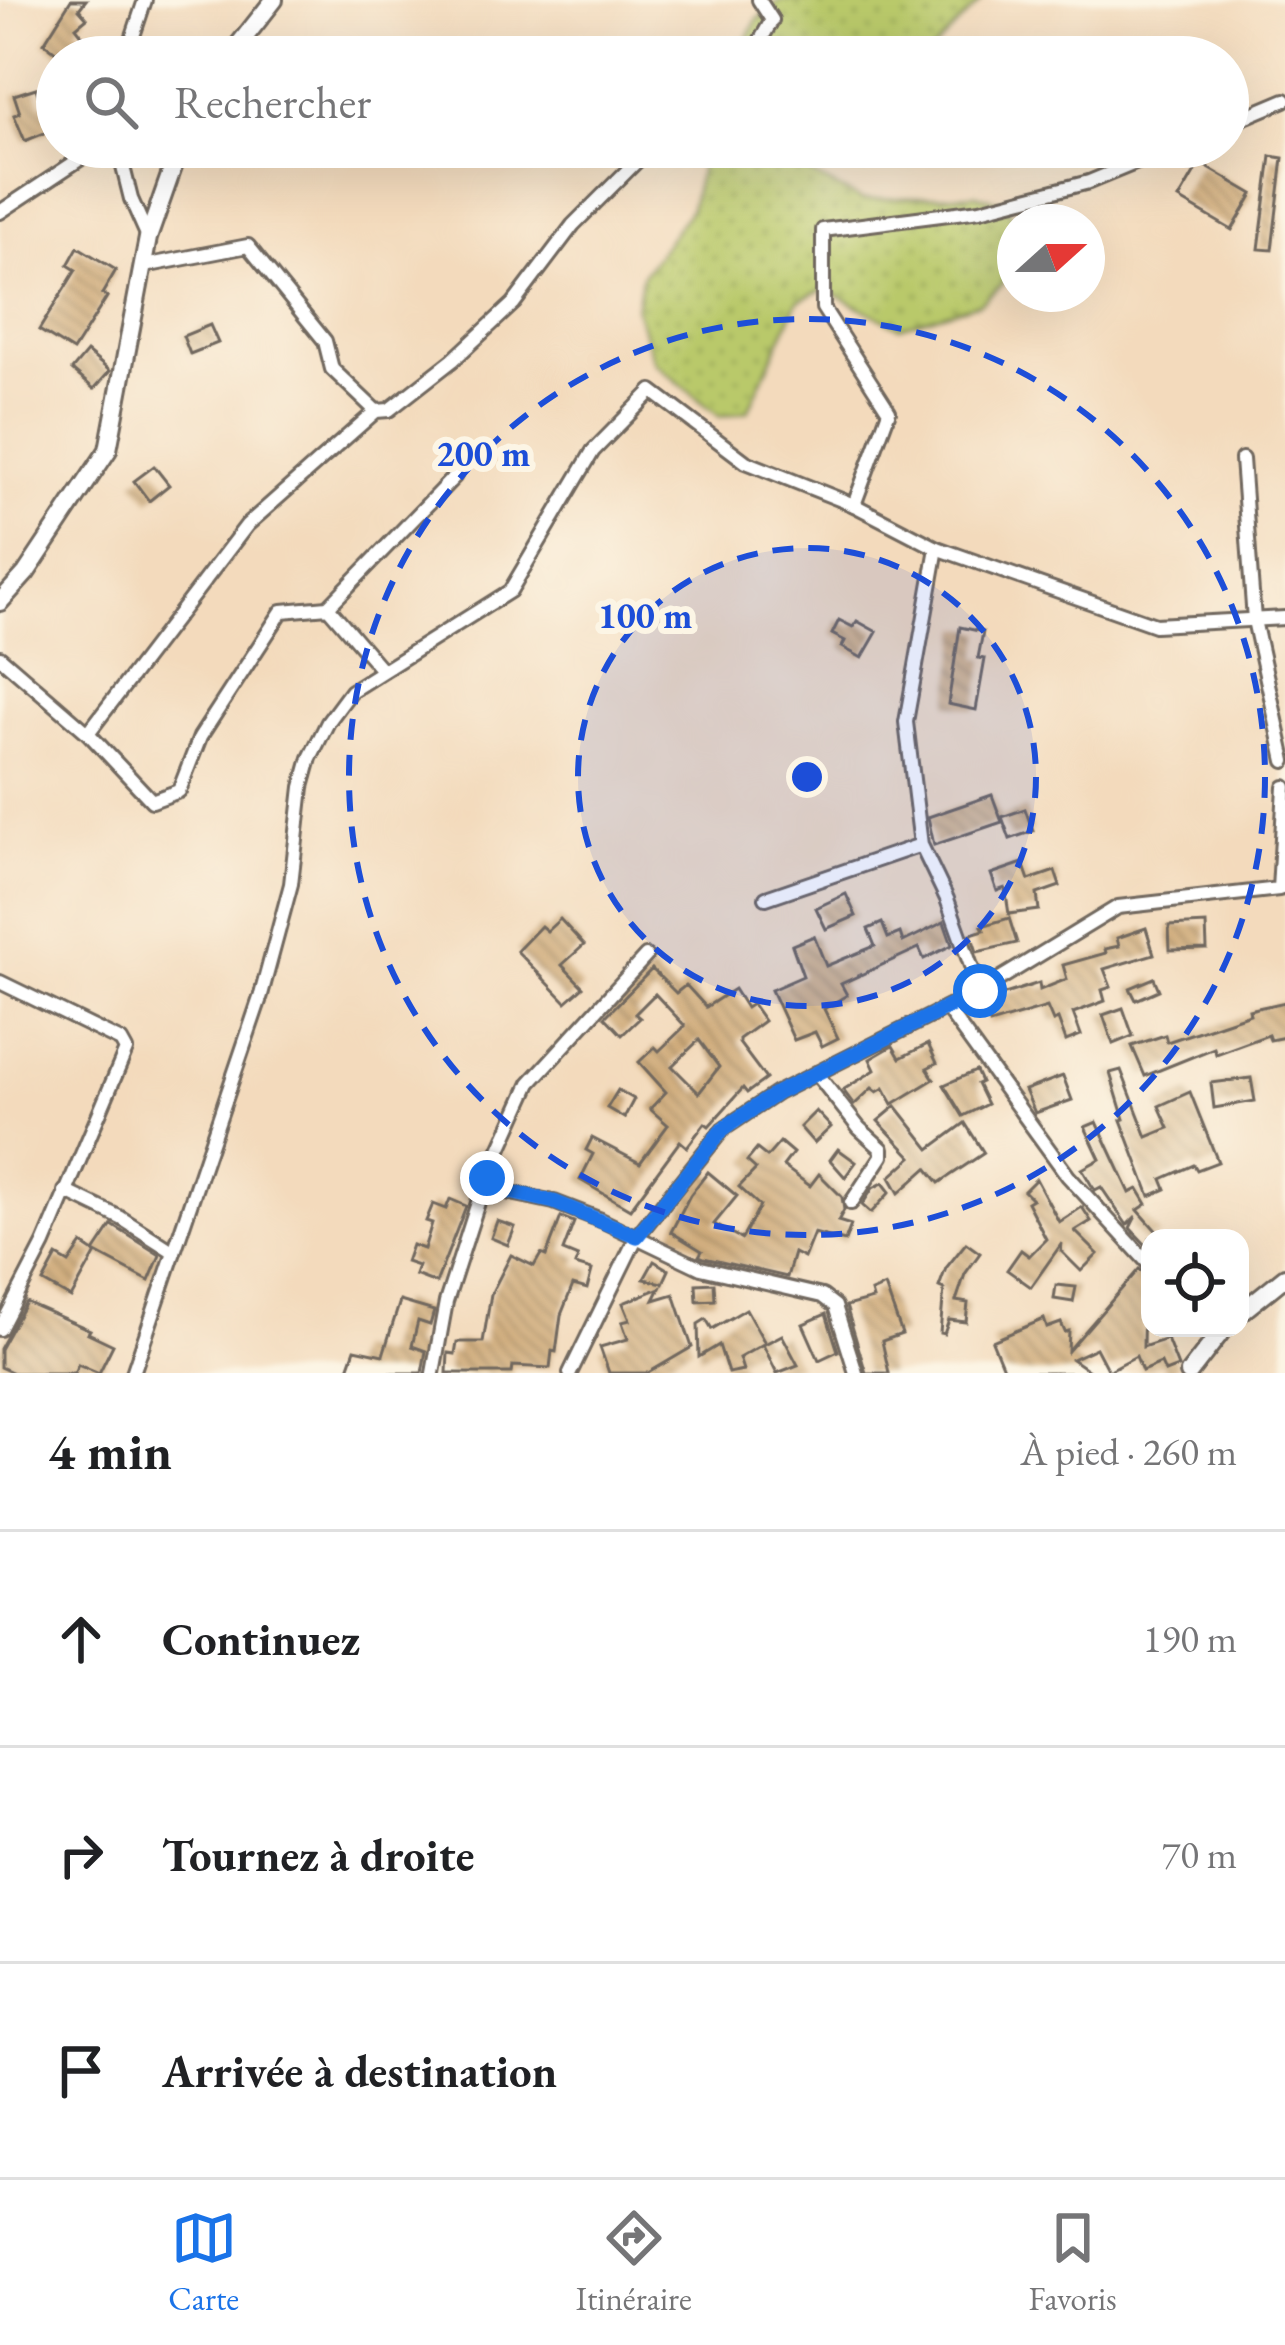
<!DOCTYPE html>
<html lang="fr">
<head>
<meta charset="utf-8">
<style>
	:root { --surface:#fff; --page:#f2f2f2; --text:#202124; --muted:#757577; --line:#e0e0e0; --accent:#1a73e8 }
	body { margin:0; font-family:"EB Garamond",serif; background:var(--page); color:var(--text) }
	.controls { position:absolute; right:36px; bottom:36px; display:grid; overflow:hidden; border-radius:24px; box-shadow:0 12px 48px #0002 }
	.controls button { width:108px; height:108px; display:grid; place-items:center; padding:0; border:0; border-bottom:3px solid var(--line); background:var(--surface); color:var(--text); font:60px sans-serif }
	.compass { position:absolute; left:997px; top:204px; width:108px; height:108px; border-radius:50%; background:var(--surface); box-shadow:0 12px 48px #0002; rotate:69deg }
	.stop { position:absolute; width:36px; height:36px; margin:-27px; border:9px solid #1a73e8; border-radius:50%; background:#fff }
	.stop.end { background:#1a73e8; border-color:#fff; box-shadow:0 3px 12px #0008 }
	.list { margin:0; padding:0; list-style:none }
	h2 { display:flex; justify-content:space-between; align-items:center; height:156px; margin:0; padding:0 48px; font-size:51px }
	h2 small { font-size:39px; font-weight:400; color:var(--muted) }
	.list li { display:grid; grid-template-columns:78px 1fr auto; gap:36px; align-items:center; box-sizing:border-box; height:216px; padding:0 48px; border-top:3px solid var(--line) }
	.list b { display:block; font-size:45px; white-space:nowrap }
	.list em { font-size:39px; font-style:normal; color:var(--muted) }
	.icon { flex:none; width:66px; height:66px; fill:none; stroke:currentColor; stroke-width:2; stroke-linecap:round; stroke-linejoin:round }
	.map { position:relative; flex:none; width:1285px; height:1373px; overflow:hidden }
	.search { position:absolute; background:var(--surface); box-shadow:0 12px 48px #0002; left:36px; right:36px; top:36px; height:132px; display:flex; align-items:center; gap:30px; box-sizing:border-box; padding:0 42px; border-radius:66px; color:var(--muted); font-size:45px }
	.sheet { height:804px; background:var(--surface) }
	nav { display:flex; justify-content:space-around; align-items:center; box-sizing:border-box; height:168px; border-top:3px solid var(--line); background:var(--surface); font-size:33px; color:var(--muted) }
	nav a { display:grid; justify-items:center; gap:6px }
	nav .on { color:var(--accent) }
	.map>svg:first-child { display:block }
	.grass { fill:url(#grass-dots); stroke:#727a4b; stroke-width:3 }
	.building { fill:url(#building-back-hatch); fill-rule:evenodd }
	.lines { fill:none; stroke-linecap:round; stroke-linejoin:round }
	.street-casing { stroke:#71685e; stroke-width:18 }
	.secondary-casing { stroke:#71685e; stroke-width:22 }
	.street { stroke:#fff; stroke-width:12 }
	.secondary { stroke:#fff; stroke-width:16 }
	.route { stroke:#1a73e8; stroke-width:15 }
	.ring { fill:none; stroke:#1d4ed8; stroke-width:6; stroke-dasharray:21 15 }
	.centre { fill:#1d4ed8; stroke:#fcf5e5; stroke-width:6 }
	.ring-label { font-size:36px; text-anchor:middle; font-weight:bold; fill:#1d4ed8; stroke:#fcf5e5; stroke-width:12; stroke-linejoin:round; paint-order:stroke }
</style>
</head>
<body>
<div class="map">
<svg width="1285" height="1373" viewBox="0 0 1285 1373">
	<defs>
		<pattern id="grass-dots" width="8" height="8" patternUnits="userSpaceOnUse" patternTransform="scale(3)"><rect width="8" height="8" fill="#b9c96b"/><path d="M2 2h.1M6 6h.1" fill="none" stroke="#9fad5d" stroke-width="1.8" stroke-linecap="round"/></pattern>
		<pattern id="building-back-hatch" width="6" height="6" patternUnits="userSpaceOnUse" patternTransform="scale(3)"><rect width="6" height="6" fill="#cfaa79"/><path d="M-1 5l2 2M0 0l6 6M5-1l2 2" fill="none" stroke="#a88b63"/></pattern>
	</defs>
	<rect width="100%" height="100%" fill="#fcf5e5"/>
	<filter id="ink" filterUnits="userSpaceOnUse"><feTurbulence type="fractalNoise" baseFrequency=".00833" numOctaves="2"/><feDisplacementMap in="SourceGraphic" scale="24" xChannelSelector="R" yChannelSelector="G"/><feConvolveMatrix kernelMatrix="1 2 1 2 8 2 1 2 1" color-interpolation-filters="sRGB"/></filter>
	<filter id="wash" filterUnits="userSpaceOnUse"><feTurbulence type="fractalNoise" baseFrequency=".004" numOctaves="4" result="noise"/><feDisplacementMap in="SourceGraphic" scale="48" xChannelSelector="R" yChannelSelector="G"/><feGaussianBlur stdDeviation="2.7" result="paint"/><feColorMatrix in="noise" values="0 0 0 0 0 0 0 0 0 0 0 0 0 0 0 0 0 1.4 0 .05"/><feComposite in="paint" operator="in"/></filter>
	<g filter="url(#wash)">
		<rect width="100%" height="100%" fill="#f3dabc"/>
		<g class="grass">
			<polygon points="780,0 982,0 927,57 738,57 757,20"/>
			<polygon points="705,147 802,147 808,173 862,200 977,194 1006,204 1015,222 1015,247 1002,284 980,303 899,327 824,289 798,301 748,411 720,417 654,362 636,308 642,276 691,208"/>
		</g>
		<g id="blocks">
			<g class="building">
				<polygon points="71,0 86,0 79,9 87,18 76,27 93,49 84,57 62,57 44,43"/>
				<polygon points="36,88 41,104 57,98 57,128 25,141 14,115 20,113 14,95"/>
				<polygon points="1271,156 1283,158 1272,250 1259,249"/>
				<polygon points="1200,163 1253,194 1232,230 1179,199"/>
				<polygon points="78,247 116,270 102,294 107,297 73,351 39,330 76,270 68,265"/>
				<polygon points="210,325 218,343 190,354 183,336"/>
				<polygon points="87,352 110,371 94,389 72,370"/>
				<polygon points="154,466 169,485 149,501 134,481"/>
				<polygon points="839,620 853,627 857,621 877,632 862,658 842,647 845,641 832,634"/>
				<polygon points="960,627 983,632 978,658 985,659 976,710 948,704"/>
				<polygon points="992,795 1002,822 934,845 928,817"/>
				<polygon points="1025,809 1033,831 1010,839 1002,817"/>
				<polygon points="1023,863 1029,880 1055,871 1060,886 1037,894 1039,910 1009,914 1005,888 997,891 991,874"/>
				<polygon points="846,894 856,916 826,929 816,908"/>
				<polygon points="1009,918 1017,943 977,952 971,934 984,930 982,926"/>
				<polygon points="560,919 584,945 562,965 583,987 566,1002 517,951 541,926 547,931"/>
				<polygon points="944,922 952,945 924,959 919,948 841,984 847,995 824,1009 838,1038 822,1046 815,1032 794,1040 771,990 803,976 792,945 814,936 826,966 875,946 868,929 882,923 888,938 900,933 903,942"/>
				<polygon points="1206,924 1207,949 1170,950 1169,926"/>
				<polygon points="1146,928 1154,954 1104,969 1111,987 1102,990 1105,1001 1073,1013 1081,1035 1066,1041 1058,1019 1053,1021 1047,1007 990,1024 983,1001 1039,983 1040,990 1067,979 1063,965 1106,953 1105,949 1119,946 1117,938"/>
				<path d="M 652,969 L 676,993 L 686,985 L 706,1007 L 734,989 L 746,1008 L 752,1004 L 764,1021 L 739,1039 L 739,1043 L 766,1079 L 747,1093 L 743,1088 L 709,1126 L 705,1123 L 687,1147 L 680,1141 L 630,1209 L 580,1180 L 593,1154 L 586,1150 L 592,1138 L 640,1163 L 668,1125 L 650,1109 L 666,1092 L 639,1062 L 655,1047 L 659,1051 L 685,1026 L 655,994 L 635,1014 L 640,1018 L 622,1035 L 605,1017 ZM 699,1040 L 719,1067 L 699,1093 L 672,1066 Z"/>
				<polygon points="1154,978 1159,990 1136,1000 1130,988"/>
				<polygon points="1285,1002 1285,1037 1270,1040 1268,1035 1216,1054 1214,1048 1145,1076 1132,1046 1165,1035 1167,1042 1250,1014 1249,1010"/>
				<polygon points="1123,1008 1133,1036 1113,1044 1103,1015"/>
				<polygon points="928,1044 937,1063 927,1068 934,1079 893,1104 884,1088 877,1092 872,1088 854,1105 843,1090 875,1070 870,1059 889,1048 893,1046 900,1058"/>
				<polygon points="1121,1070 1147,1137 1169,1128 1159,1106 1190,1092 1218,1162 1197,1170 1194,1165 1162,1179 1166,1189 1150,1196 1121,1120 1124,1119 1110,1073"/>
				<polygon points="976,1071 981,1082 977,1084 987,1104 963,1116 944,1085"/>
				<polygon points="1063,1076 1072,1100 1035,1113 1025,1090"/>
				<polygon points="1251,1078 1255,1101 1214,1108 1211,1083"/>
				<polygon points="618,1090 634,1099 624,1118 607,1108"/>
				<polygon points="896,1106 930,1149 965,1123 984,1153 939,1183 927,1168 899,1193 890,1177 912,1157 878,1121"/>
				<polygon points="816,1111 831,1127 814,1143 800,1127"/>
				<polygon points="1097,1122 1130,1193 1138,1189 1147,1204 1138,1210 1160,1235 1150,1238 1147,1246 1130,1228 1136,1216 1127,1225 1101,1187 1095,1190 1092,1186 1082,1169 1100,1159 1085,1127"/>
				<polygon points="780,1142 793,1153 783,1166 810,1186 819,1174 842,1197 844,1210 838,1221 851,1225 845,1241 814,1233 804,1258 794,1253 787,1277 704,1258 699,1256 702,1251 671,1232 690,1195 708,1172 737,1196 714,1224 742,1239 760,1206 739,1187 756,1169 747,1161 757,1149 767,1157"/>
				<polygon points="838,1149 856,1162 845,1177 830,1160"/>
				<polygon points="1036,1179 1059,1222 1082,1207 1091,1221 1075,1231 1098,1254 1081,1271 1061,1251 1062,1243 1031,1287 1007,1270 1021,1250 1029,1256 1046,1239 1027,1202 1032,1199 1024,1191"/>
				<polygon points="883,1183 890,1192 871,1213 862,1205 873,1188"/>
				<polygon points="450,1199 466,1206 436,1283 415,1275 418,1266 406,1262 412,1245 424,1249 432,1223 426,1221 433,1204 446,1209"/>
				<polygon points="561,1217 574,1222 563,1251 578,1257 575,1265 592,1270 587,1289 573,1285 561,1315 556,1352 552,1351 550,1368 513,1366 512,1373 447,1373 448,1353 455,1354 457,1342 483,1342 491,1294 511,1255 534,1266 541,1254 546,1256"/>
				<polygon points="497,1221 515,1227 508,1245 491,1238"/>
				<polygon points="112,1225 160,1255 149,1281 96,1253 71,1298 43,1282 57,1256 69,1263 82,1244 94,1252"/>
				<polygon points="966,1243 980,1253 965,1274 956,1301 968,1303 966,1322 949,1320 944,1334 940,1333 944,1289 939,1287 946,1268"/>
				<polygon points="654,1261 669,1270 663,1283 644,1279"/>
				<polygon points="1139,1269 1150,1278 1150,1290 1144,1296 1143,1347 1167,1339 1178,1367 1165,1372 1161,1363 1142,1371 1136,1356 1108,1371 1096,1348 1072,1359 1092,1373 1005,1373 992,1341 1044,1319 1047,1328 1061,1323 1065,1332 1069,1331 1068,1351"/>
				<polygon points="714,1283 715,1300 697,1301 696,1284"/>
				<polygon points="1056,1285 1076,1287 1073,1302 1054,1299"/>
				<polygon points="885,1286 902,1334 882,1341 889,1373 866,1373 846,1306 873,1299 871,1292"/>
				<polygon points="660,1288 654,1300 674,1294 692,1347 648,1373 609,1373 600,1347 628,1339 622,1322 630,1320 623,1303"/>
				<polygon points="400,1301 434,1311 430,1325 418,1321 412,1346 426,1351 422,1373 357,1373 348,1369 355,1349 383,1355"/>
				<polygon points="26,1302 90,1330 88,1333 113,1345 99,1373 78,1364 74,1373 13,1373 0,1367 0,1349"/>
				<polygon points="746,1309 765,1343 739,1358 743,1370 728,1373 719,1345 699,1357 698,1324 706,1319 712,1329"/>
				<polygon points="826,1314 838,1351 819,1360 803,1324"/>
				<polygon points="782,1335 798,1365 777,1373 763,1345"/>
			</g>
		</g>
	</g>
	<g filter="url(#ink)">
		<use href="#blocks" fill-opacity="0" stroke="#71685e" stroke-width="3"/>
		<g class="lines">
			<defs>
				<g id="street">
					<polyline points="126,57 145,0"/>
					<polyline points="751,57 772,20 759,0"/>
					<polyline points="1228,124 1285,100"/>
					<polyline points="118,147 131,199 148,237"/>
					<polyline points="1174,147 1089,182 980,210 823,230 823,308 889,411 854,505 937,548 1155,625 1285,618"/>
					<polyline points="0,212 98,147"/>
					<polyline points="144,266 248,246 325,341 332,369 376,411"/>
					<polyline points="1242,459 1254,620 1285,761"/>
					<polyline points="328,607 455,476"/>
					<polyline points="0,657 88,733 247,525 376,411 389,410 453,360 514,303 573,225 651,147"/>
					<polyline points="88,733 152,801 179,791 200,737 282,611 328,607 382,670"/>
					<polyline points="921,845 906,722 937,548"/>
					<polyline points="766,898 921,845 947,899 980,991"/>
					<polyline points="0,982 121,1041 126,1050 44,1244 0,1329"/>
					<polyline points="947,1009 1068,1176 1150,1265"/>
					<polyline points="816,1073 859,1128 882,1149 882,1156 851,1203"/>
					<polyline points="483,1187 554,1202 601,1220 701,1268 822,1296 835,1306 856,1373"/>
					<polyline points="65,1191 121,1218 174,1252"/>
					<polyline points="133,1373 261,995 291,884 302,787 310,758 328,722 351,691 510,591 593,451 652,391 746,462 854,505"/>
					<polyline points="433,1373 446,1302 483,1187 530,1083 646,956"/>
					<polyline points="570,1373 637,1236 723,1129 777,1093 980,991 1118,907 1279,889 1285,787"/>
				</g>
				<g id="secondary">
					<polyline points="229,57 274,0"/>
					<polyline points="0,602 26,573 108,450 148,238 180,147"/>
					<polyline points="1240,1313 1285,1277"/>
					<polyline points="1189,1373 1224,1328"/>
				</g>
			</defs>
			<use href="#street" class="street-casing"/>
			<use href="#secondary" class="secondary-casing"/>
			<use href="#street" class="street"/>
			<use href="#secondary" class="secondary"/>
		</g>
	</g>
	<g class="lines" filter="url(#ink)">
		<polyline class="route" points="487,1178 484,1186 554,1202 637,1236 723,1129 777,1093 980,991"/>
	</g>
	<circle cx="807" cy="777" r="229" fill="#1d4ed8" fill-opacity=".12"/>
	<g class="ring">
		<circle cx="807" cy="777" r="229"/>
		<circle cx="807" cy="777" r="458"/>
	</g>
	<circle cx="807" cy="777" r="18" class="centre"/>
	<g class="ring-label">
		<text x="483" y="466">200 m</text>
		<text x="645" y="628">100 m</text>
	</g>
</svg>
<div class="controls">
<button><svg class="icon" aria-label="locate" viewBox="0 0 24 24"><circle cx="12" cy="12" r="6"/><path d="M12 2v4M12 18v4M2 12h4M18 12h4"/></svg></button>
</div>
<svg class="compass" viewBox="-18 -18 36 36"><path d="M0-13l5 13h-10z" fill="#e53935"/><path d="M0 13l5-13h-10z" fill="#757577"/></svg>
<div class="stop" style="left:980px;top:991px"></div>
<div class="stop end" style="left:487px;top:1178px"></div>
<div class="search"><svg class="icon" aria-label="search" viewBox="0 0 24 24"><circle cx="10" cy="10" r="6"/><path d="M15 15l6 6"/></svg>Rechercher</div>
</div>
<section class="sheet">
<h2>4 min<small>À pied · 260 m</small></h2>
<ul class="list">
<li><svg class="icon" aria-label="ahead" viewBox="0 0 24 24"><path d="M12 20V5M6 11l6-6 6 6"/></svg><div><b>Continuez</b></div><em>190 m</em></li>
<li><svg class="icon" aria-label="right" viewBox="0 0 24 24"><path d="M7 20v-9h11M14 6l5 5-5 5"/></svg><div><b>Tournez à droite</b></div><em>70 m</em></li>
<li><svg class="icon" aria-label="arrive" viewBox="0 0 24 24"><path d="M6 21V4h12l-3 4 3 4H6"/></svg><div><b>Arrivée à destination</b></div></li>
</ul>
</section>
<nav>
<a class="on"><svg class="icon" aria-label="map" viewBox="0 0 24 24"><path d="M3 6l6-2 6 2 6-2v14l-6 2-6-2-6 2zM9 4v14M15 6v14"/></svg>Carte</a>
<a><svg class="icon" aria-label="directions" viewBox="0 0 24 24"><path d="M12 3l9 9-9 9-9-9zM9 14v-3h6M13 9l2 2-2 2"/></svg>Itinéraire</a>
<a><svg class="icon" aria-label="saved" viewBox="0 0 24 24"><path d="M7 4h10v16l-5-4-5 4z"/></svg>Favoris</a>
</nav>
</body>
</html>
